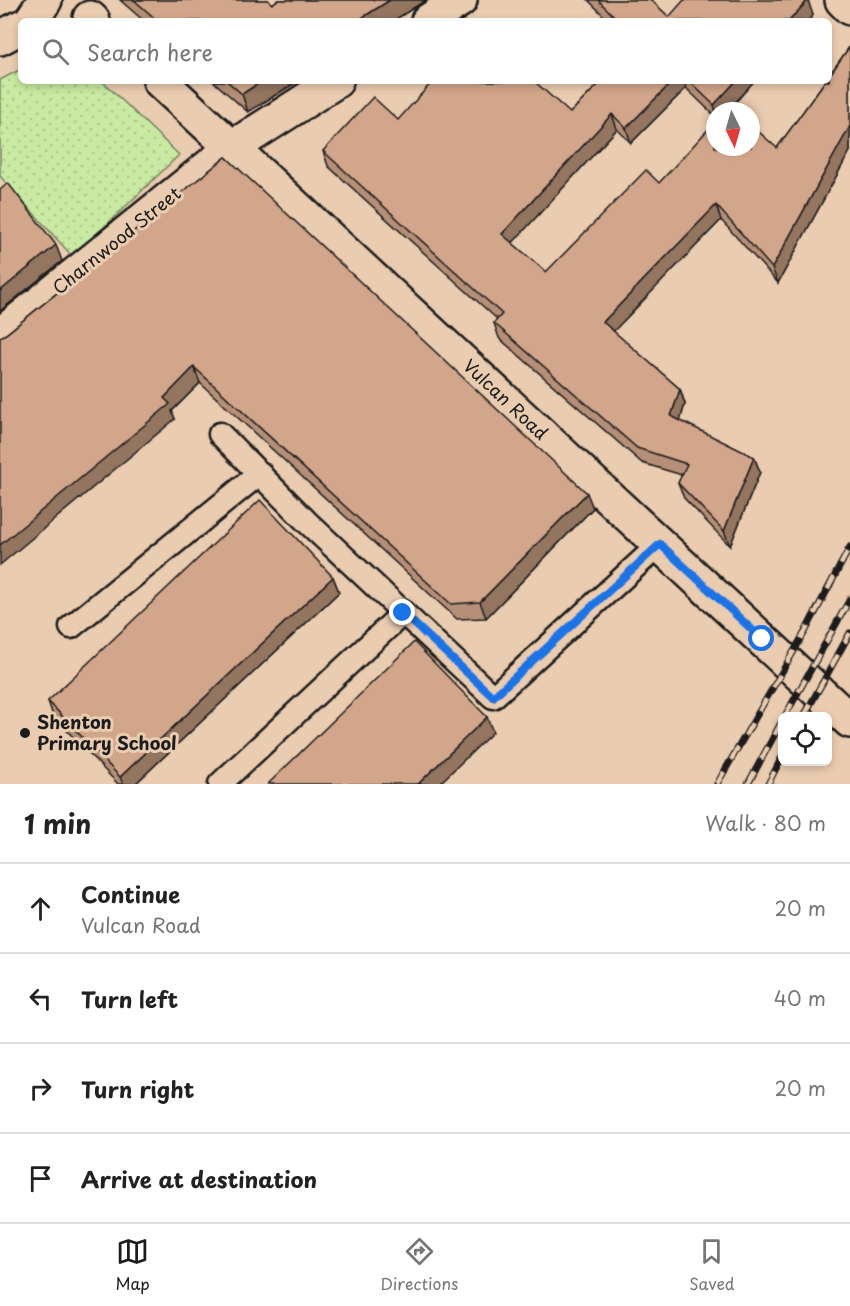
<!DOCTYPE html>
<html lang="en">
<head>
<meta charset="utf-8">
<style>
	:root { --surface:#fff; --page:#f2f2f2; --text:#222; --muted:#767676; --line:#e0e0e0; --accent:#1c1c1c }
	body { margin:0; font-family:"Playpen Sans",sans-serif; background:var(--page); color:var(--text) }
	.controls { position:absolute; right:18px; bottom:18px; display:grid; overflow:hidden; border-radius:9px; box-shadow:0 3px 9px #0003 }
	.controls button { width:54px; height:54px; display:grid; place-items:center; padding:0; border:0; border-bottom:2px solid var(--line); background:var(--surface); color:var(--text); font:30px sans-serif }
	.compass { position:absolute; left:706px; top:102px; width:54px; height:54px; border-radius:50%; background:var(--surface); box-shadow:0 3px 9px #0003; rotate:175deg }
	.stop { position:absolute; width:18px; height:18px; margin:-14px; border:4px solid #1a73e8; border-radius:50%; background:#fff }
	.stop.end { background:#1a73e8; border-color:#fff; box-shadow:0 2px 6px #0008 }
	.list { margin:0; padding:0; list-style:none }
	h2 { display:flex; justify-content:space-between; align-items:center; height:78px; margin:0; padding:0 24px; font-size:26px }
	h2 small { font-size:20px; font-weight:400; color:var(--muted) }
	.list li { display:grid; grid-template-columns:39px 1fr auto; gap:18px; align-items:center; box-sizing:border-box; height:90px; padding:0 24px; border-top:2px solid var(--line) }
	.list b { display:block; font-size:22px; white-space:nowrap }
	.list p { margin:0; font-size:20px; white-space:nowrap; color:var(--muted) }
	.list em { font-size:20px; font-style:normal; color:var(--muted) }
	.icon { flex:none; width:33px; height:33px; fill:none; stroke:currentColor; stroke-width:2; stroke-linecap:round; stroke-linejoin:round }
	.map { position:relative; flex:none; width:850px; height:784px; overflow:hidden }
	.search { position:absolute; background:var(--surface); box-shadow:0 3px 9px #0003; left:18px; right:18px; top:18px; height:66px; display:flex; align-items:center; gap:15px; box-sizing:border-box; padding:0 21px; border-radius:9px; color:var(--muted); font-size:22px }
	.sheet { height:438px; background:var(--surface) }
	nav { display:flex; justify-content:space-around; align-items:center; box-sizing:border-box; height:84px; border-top:2px solid var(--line); background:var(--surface); font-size:16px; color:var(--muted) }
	nav a { display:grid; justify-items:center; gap:3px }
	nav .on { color:var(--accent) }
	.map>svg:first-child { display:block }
	.grass { fill:url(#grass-dots); stroke:#72835f; stroke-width:1.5 }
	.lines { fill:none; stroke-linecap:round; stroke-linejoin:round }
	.service-casing { stroke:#1c1c1c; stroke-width:27 }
	.minor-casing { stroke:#1c1c1c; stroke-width:38 }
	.tertiary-casing { stroke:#1c1c1c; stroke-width:38 }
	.service { stroke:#eaccb0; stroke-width:22 }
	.minor { stroke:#eaccb0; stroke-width:33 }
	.tertiary { stroke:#eaccb0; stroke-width:33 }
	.rail-casing { stroke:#1c1c1c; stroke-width:7 }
	.rail { stroke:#eaccb0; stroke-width:4.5; stroke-dasharray:14; stroke-linecap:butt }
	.wall { fill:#b58f77; stroke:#1c1c1c; stroke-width:1.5 }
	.shaded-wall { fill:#937461; stroke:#1c1c1c; stroke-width:1.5 }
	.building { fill:#d2a68a; stroke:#1c1c1c; stroke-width:1.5 }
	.route { stroke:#1a73e8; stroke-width:8 }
	.poi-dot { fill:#1c1c1c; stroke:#eaccb0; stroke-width:2 }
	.labels { text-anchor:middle; stroke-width:6; stroke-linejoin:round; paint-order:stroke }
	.street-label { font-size:18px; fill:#1c1c1c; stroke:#eaccb0 }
	.poi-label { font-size:18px; font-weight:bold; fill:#1c1c1c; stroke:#eaccb0; text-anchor:start }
</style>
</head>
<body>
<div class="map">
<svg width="850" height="784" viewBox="0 0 850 784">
	<defs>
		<pattern id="grass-dots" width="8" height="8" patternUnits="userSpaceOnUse" patternTransform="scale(1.5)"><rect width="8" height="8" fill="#c9eaa2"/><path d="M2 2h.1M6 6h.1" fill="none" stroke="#acc88b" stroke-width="1.8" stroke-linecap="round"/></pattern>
	</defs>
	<rect width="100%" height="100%" fill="#eaccb0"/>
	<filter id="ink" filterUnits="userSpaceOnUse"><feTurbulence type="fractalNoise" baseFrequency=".0167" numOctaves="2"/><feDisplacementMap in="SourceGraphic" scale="12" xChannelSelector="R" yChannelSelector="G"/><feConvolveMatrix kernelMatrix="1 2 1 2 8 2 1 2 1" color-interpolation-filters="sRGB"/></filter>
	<g filter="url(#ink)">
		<polygon class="grass" points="21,69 21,81 102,81 179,155 73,257 0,176 0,80"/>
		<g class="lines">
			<defs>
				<g id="service">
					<polyline points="220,434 307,522 493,697 660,544"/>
					<polyline points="71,627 260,473"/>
					<polyline points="220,784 403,613"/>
				</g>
				<g id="minor">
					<polyline points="90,18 93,21"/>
					<polyline points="31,21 45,0"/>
					<polyline points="428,21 460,0"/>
					<polyline points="0,38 21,27"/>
					<polyline points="160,81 850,721"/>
					<polyline points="0,335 233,147 336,81"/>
				</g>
				<polyline id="tertiary" points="842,0 850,8"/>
			</defs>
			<use href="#service" class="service-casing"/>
			<use href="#minor" class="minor-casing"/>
			<use href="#tertiary" class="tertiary-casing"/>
			<use href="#service" class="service"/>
			<use href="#minor" class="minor"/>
			<use href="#tertiary" class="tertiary"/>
			<defs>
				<g id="rail">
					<polyline points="785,716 850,599"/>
					<polyline points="804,716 850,633"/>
					<polyline points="717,784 805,632 850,547"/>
					<polyline points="748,784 782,721"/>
					<polyline points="768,784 782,757"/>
				</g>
			</defs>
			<use href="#rail" class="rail-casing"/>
			<use href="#rail" class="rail"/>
		</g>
		<g class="wall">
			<polygon points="120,0 268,0 272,4 278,0 426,0 393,21 144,21"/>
			<polygon points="588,0 651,0 669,17 813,15 808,21 609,21"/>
			<polygon points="850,46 850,151 778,283 721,220 613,331 680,389 685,404 680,421 754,457 760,472 730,546 684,498 678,483 682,475 642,463 499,338 494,323 497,319 328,166 323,151 398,120 570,113 602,81 754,81 731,107 736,111 715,111 715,116 686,88 631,143 617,129 512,243 546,272 659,183 777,148"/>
			<polygon points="213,81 298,81 248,112"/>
			<polygon points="226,157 593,508 486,618 457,619 200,383 172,411 175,419 6,334"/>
			<polygon points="333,577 339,592 135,784 118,784 53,716 48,701"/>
		</g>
		<g class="shaded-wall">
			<polygon points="390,0 426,0 393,21 357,21"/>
			<polygon points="808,0 813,15 808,21 789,21"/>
			<polygon points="262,81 298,81 248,112 242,94"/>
			<polygon points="673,81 684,81 686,88 631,143 626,128"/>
			<polygon points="736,81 754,81 728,111 716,111 714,105"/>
			<polygon points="612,114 617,129 507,249 502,234"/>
			<polygon points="850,126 850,151 778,283 772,268"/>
			<polygon points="716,205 721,220 608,337 603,322"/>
			<polygon points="56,245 62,261 0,311 0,291"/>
			<polygon points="194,367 200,383 172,411 175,419 0,565 0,545 164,398"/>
			<polygon points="680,389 685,404 677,431 671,416"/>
			<polygon points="754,457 760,472 730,546 724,531"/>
			<polygon points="587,493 593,508 486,618 480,602"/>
			<polygon points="333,577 339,592 135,784 123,784 120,777"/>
			<polygon points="487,717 493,732 439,784 418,784"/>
		</g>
		<g class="building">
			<polygon points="134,0 268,0 272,4 278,0 390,0 357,21 158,21"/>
			<polygon points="598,0 651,0 669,17 684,0 808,0 789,21 619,21"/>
			<polygon points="850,46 850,126 772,268 716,205 603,322 680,389 671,416 754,457 724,531 678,483 687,464 637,448 494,323 502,314 323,151 373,97 398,120 433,81 534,81 570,113 602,81 673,81 626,128 612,114 502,234 546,272 646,170 659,183 715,122 715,147 751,147 751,125 777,148 825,81 829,81 829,76"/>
			<polygon points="227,81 262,81 242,94"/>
			<polygon points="689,81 736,81 714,105"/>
			<polygon points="730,106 736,111 725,111"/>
			<polygon points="226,157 587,493 480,602 451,604 194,367 164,398 170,404 0,545 0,337 6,334"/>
			<polygon points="8,183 56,245 0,291 0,190"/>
			<polygon points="260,500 333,577 120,777 48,701"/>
			<polygon points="414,642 487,717 418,784 268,784"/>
		</g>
	</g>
	<g class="lines" filter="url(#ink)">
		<polyline class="route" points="403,613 493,697 660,544 762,639"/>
	</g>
	<circle class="poi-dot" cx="25" cy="733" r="6"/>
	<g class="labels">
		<g class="street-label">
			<text transform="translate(117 241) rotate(-39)" y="6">Charnwood Street</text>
			<text transform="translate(505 400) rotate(43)" y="6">Vulcan Road</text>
		</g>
		<g class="poi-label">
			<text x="37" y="729">Shenton<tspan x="37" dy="21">Primary School</tspan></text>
		</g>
	</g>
</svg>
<div class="controls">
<button><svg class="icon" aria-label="locate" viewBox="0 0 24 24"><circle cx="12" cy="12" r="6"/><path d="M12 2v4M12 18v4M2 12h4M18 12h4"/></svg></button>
</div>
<svg class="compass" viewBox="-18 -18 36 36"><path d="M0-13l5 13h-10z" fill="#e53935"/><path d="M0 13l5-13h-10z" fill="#767676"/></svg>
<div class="stop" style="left:762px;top:639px"></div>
<div class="stop end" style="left:403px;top:613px"></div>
<div class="search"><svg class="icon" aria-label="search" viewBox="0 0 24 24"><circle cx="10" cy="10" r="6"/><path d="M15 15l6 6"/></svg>Search here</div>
</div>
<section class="sheet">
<h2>1 min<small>Walk · 80 m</small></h2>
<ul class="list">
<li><svg class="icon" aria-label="ahead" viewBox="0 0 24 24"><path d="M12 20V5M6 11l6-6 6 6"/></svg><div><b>Continue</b><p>Vulcan Road</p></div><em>20 m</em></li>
<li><svg class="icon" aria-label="left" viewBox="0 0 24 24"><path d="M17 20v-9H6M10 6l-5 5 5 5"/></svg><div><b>Turn left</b></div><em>40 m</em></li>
<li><svg class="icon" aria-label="right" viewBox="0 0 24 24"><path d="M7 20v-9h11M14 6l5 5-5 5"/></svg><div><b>Turn right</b></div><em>20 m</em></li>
<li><svg class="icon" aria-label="arrive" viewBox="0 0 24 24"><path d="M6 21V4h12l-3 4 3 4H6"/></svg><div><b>Arrive at destination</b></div></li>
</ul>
</section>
<nav>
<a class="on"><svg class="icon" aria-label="map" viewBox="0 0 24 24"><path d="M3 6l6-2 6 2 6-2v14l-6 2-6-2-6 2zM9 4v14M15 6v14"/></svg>Map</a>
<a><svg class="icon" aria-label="directions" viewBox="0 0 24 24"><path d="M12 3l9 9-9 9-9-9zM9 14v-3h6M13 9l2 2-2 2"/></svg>Directions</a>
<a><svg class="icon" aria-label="saved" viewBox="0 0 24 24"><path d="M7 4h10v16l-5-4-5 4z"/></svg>Saved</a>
</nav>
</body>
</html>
